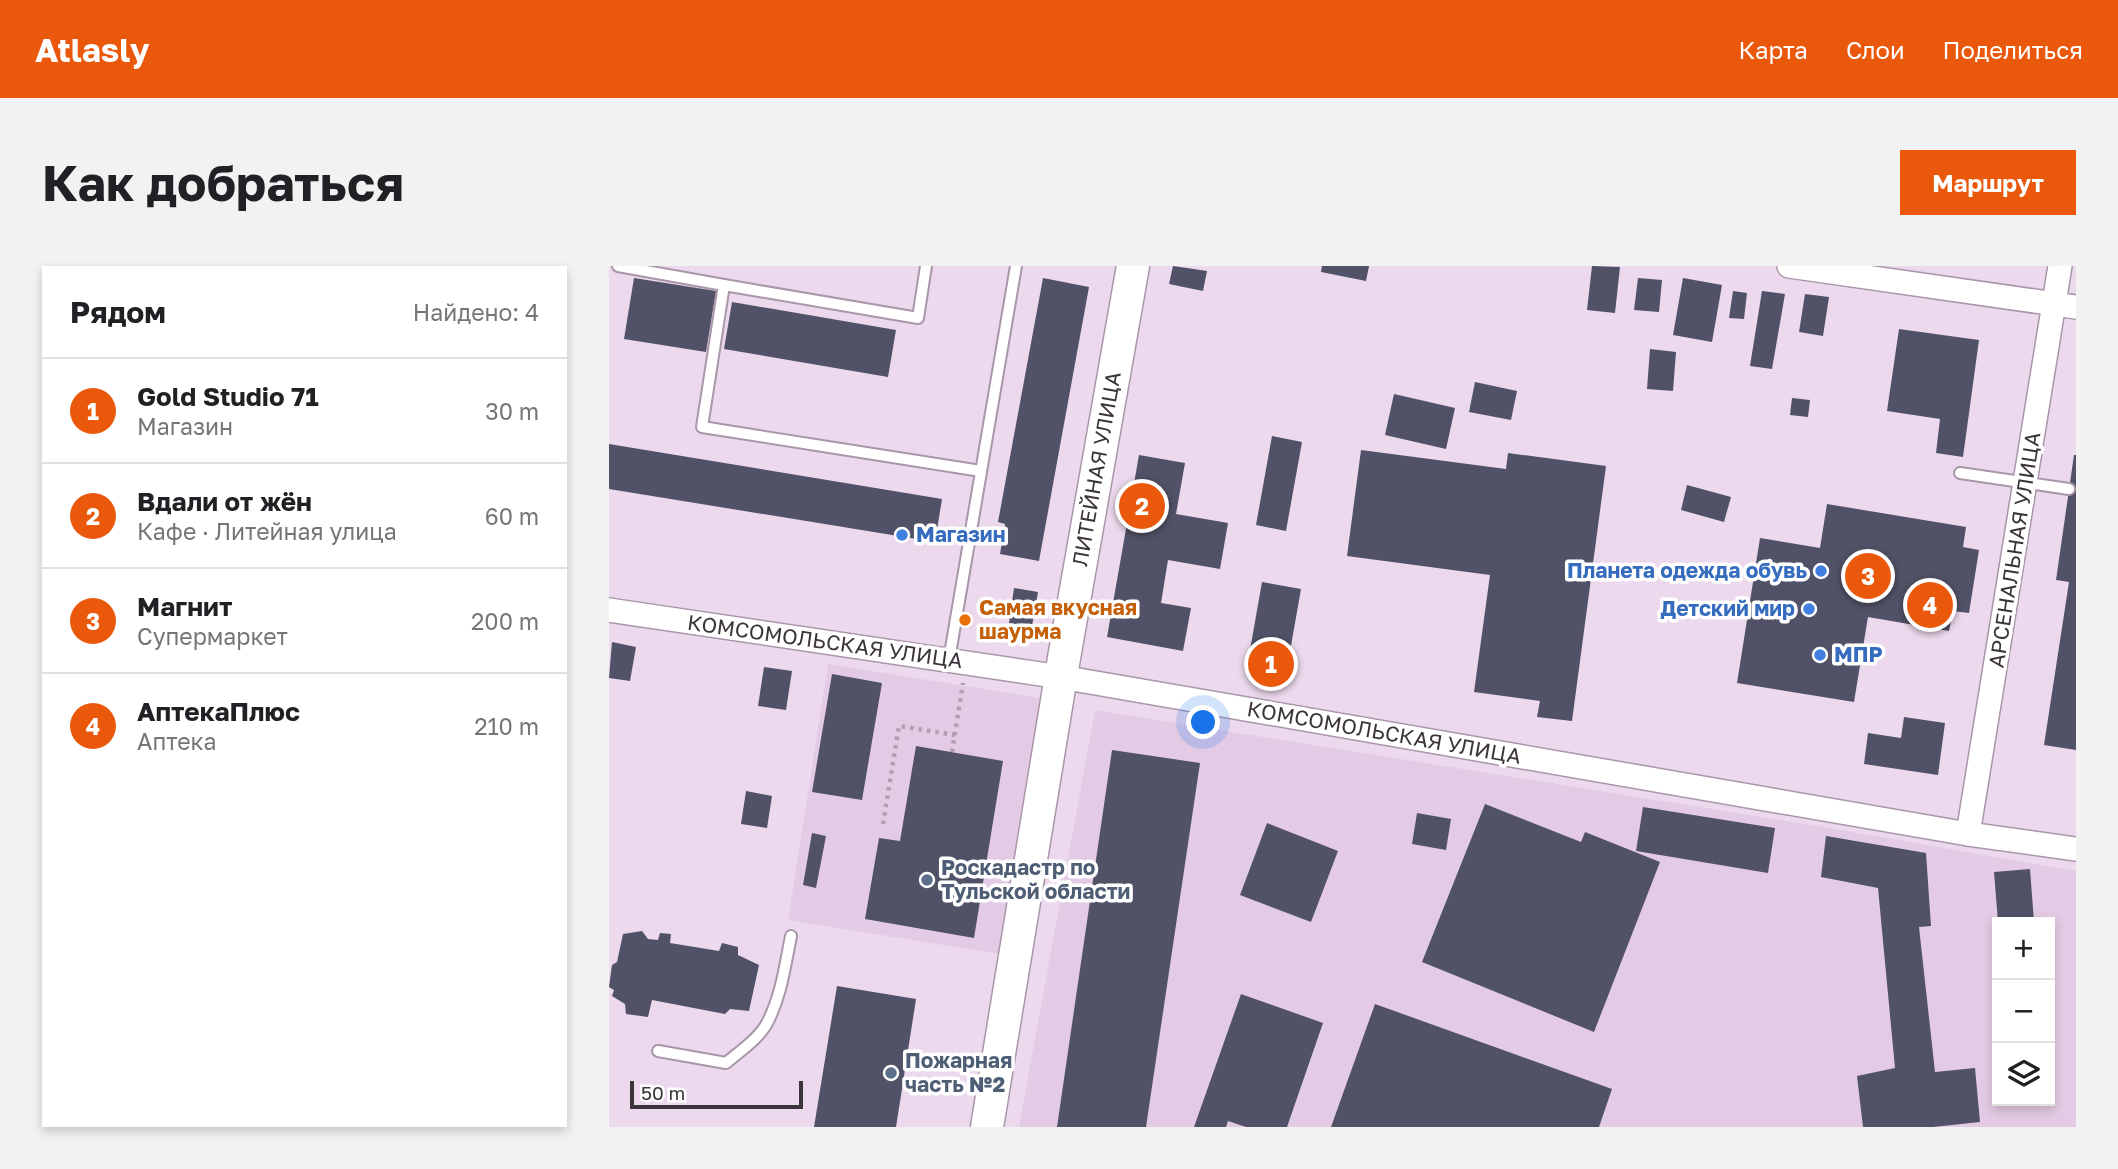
<!DOCTYPE html>
<html lang="ru">
<head>
<meta charset="utf-8">
<style>
	:root { --surface:#fff; --page:#f2f2f2; --text:#202124; --muted:#757577; --line:#e0e0e0; --accent:#ea580c }
	body { margin:0; font-family:"Golos Text",sans-serif; background:var(--page); color:var(--text) }
	.controls { position:absolute; right:21px; bottom:21px; display:grid; overflow:hidden; border-radius:0px; box-shadow:0 4px 10px #0003 }
	.controls button { width:63px; height:63px; display:grid; place-items:center; padding:0; border:0; border-bottom:2px solid var(--line); background:var(--surface); color:var(--text); font:35px sans-serif }
	.scale { position:absolute; left:21px; bottom:18px; width:173px; box-sizing:border-box; padding-left:7px; border:4px solid #3b343b; border-top:0; font-size:19px; line-height:24px; white-space:nowrap; color:#3b343b; -webkit-text-stroke:5px #fff; paint-order:stroke }
	.you { position:absolute; left:595px; top:457px; width:24px; height:24px; margin:-18px; border:5px solid #fff; border-radius:50%; background:#1a73e8; box-shadow:0 0 0 10px #1a73e833 }
	.badge { display:grid; place-items:center; width:46px; height:46px; border-radius:50%; background:var(--accent); color:#fff; font-size:23px; font-weight:700 }
	.pin { position:absolute; translate:-50% -50%; border:4px solid #fff; box-shadow:0 2px 7px #0006 }
	.list { margin:0; padding:0; list-style:none }
	h2 { display:flex; justify-content:space-between; align-items:center; height:91px; margin:0; padding:0 28px; font-size:30px }
	h2 small { font-size:23px; font-weight:400; color:var(--muted) }
	.list li { display:grid; grid-template-columns:46px 1fr auto; gap:21px; align-items:center; box-sizing:border-box; height:105px; padding:0 28px; border-top:2px solid var(--line) }
	.list b { display:block; font-size:26px; white-space:nowrap }
	.list p { margin:0; font-size:23px; white-space:nowrap; color:var(--muted) }
	.list em { font-size:23px; font-style:normal; color:var(--muted) }
	.icon { flex:none; width:38px; height:38px; fill:none; stroke:currentColor; stroke-width:2; stroke-linecap:round; stroke-linejoin:round }
	.map { position:relative; flex:none; width:1467px; height:861px; overflow:hidden; border-radius:0px }
	header { display:flex; align-items:center; gap:42px; box-sizing:border-box; height:98px; padding:0 35px; background:var(--accent); color:#fff }
	header strong { font-size:33px }
	nav { display:flex; gap:38px; margin-inline-start:auto; font-size:24px }
	.intro { display:flex; align-items:center; justify-content:space-between; box-sizing:border-box; height:168px; padding:0 42px }
	h1 { margin:0; font-size:49px }
	.button { padding:18px 32px; border-radius:0px; background:var(--accent); color:#fff; font-size:24px; font-weight:700 }
	main { display:flex; gap:42px; padding:0 42px }
	aside { flex:1; background:var(--surface); border-radius:0px; box-shadow:0 4px 10px #0003 }
	.map>svg:first-child { display:block }
	.built { fill:#e4cbe5; fill-rule:evenodd }
	.building { fill:#515267 }
	.lines { fill:none; stroke-linecap:round; stroke-linejoin:round }
	.lane-casing { stroke:#a996a9; stroke-width:14 }
	.street-casing { stroke:#a996a9; stroke-width:26 }
	.secondary-casing { stroke:#a996a9; stroke-width:35 }
	.path { stroke:#afa0b0; stroke-width:4.5; stroke-dasharray:3.5 5; stroke-linecap:butt }
	.lane { stroke:#fff; stroke-width:10 }
	.street { stroke:#fff; stroke-width:23 }
	.secondary { stroke:#fff; stroke-width:32 }
	.shop-dot { fill:#3f7fe0; stroke:#fff; stroke-width:2.5 }
	.food-dot { fill:#e8710a; stroke:#fff; stroke-width:2.5 }
	.service-dot { fill:#5c6f8a; stroke:#fff; stroke-width:2.5 }
	.labels { text-anchor:middle; stroke-width:7; stroke-linejoin:round; paint-order:stroke }
	.street-label { font-size:21px; fill:#3b343b; stroke:#fff }
	.shop-label { font-size:21px; font-weight:bold; fill:#366cbe; stroke:#fff; text-anchor:start }
	.food-label { font-size:21px; font-weight:bold; fill:#c56008; stroke:#fff; text-anchor:start }
	.service-label { font-size:21px; font-weight:bold; fill:#4e5e75; stroke:#fff; text-anchor:start }
</style>
</head>
<body>
<header>
<strong>Atlasly</strong>
<nav><a>Карта</a><a>Слои</a><a>Поделиться</a></nav>
</header>
<div class="intro"><h1>Как добраться</h1><a class="button">Маршрут</a></div>
<main>
<aside>
<h2>Рядом<small>Найдено: 4</small></h2>
<ul class="list">
<li><span class="badge">1</span><div><b>Gold Studio 71</b><p>Магазин</p></div><em>30 m</em></li>
<li><span class="badge">2</span><div><b>Вдали от жён</b><p>Кафе · Литейная улица</p></div><em>60 m</em></li>
<li><span class="badge">3</span><div><b>Магнит</b><p>Супермаркет</p></div><em>200 m</em></li>
<li><span class="badge">4</span><div><b>АптекаПлюс</b><p>Аптека</p></div><em>210 m</em></li>
</ul>
</aside>
<div class="map">
<svg width="1467" height="861" viewBox="0 0 1467 861">
	<rect width="100%" height="100%" fill="#ecd9ed"/>
	<g class="built">
		<polygon points="219,398 437,433 397,689 179,654"/>
		<path d="M 486,444 L 1209,560 L 1467,605 L 1467,861 L 410,861 ZM 1388,656 L 1441,656 L 1441,835 L 1388,835 Z"/>
	</g>
	<g class="building">
		<polygon points="564,0 598,5 594,25 560,18"/>
		<polygon points="713,0 760,0 757,15 712,6"/>
		<polygon points="983,0 1011,1 1006,47 978,44"/>
		<polygon points="25,12 107,25 97,86 15,73"/>
		<polygon points="434,12 480,21 430,295 391,288 396,258 389,256"/>
		<polygon points="1029,12 1053,14 1050,46 1025,44"/>
		<polygon points="1074,12 1113,19 1103,76 1064,69"/>
		<polygon points="1124,25 1138,27 1135,53 1120,52"/>
		<polygon points="1153,25 1176,28 1163,103 1141,100"/>
		<polygon points="1196,28 1220,31 1214,70 1190,66"/>
		<polygon points="123,36 287,64 279,111 115,83"/>
		<polygon points="1290,63 1370,74 1354,191 1327,187 1331,153 1278,145"/>
		<polygon points="1041,83 1067,86 1064,125 1038,123"/>
		<polygon points="866,116 908,125 902,154 860,146"/>
		<polygon points="785,128 846,142 837,183 776,169"/>
		<polygon points="1183,132 1201,134 1199,151 1181,149"/>
		<polygon points="663,170 693,176 677,265 647,259"/>
		<polygon points="0,178 333,233 326,276 0,223"/>
		<polygon points="752,184 897,203 899,187 997,200 963,455 928,451 931,435 865,426 881,309 738,290"/>
		<polygon points="530,189 576,197 567,248 619,257 611,303 559,294 552,337 582,342 574,385 498,371"/>
		<polygon points="1465,189 1467,189 1467,484 1435,479 1460,316 1447,314"/>
		<polygon points="1078,219 1122,231 1115,256 1072,244"/>
		<polygon points="1218,238 1357,261 1354,281 1370,284 1360,347 1344,345 1340,365 1259,351 1245,436 1128,417 1151,272 1211,282"/>
		<polygon points="653,316 692,323 677,408 638,401"/>
		<polygon points="405,322 429,326 423,360 400,357"/>
		<polygon points="3,376 27,381 21,415 0,412"/>
		<polygon points="155,401 183,405 177,444 149,440"/>
		<polygon points="223,408 273,417 253,534 203,526"/>
		<polygon points="1295,451 1336,457 1329,509 1255,498 1259,467 1292,472"/>
		<polygon points="307,480 394,495 365,672 256,653 270,572 291,575"/>
		<polygon points="503,484 591,497 537,861 448,861"/>
		<polygon points="137,525 163,530 158,562 132,558"/>
		<polygon points="876,538 972,576 976,566 1051,596 985,766 813,696"/>
		<polygon points="1034,541 1166,562 1159,607 1027,585"/>
		<polygon points="808,547 842,553 837,584 803,578"/>
		<polygon points="658,557 729,585 702,656 631,629"/>
		<polygon points="203,567 217,570 207,622 194,619"/>
		<polygon points="1217,570 1317,587 1322,660 1310,661 1326,806 1366,802 1371,856 1324,861 1254,861 1248,810 1286,802 1269,622 1212,611"/>
		<polygon points="1421,603 1425,656 1389,656 1385,606"/>
		<polygon points="33,665 39,673 49,674 51,667 62,668 61,677 110,685 113,677 129,681 129,689 150,699 140,745 121,743 116,748 43,734 39,751 17,748 16,738 3,730 5,724 0,721 3,699 8,696 14,668"/>
		<polygon points="228,720 307,733 287,861 205,861"/>
		<polygon points="632,728 714,757 678,861 637,861 619,855 617,861 585,861"/>
		<polygon points="766,738 1003,823 990,861 722,861"/>
	</g>
	<g class="lines">
		<defs>
			<g id="lane">
				<polyline points="9,0 115,19 93,161 372,205"/>
				<polyline points="115,19 309,52 317,0"/>
				<polyline points="1351,207 1460,223"/>
				<polyline points="340,394 407,0"/>
				<path d="M 49,785 L 117,797 C 130,786 148,774 157,759 C 172,732 176,700 182,670"/>
			</g>
			<g id="street">
				<polyline points="1180,0 1467,41"/>
				<polyline points="0,344 452,411 1359,568 1467,583"/>
				<polyline points="1359,568 1451,0"/>
			</g>
			<polyline id="secondary" points="378,861 455,392 524,0"/>
		</defs>
		<use href="#lane" class="lane-casing"/>
		<use href="#street" class="street-casing"/>
		<use href="#secondary" class="secondary-casing"/>
		<g class="path">
			<polyline points="343,486 354,417"/>
			<polyline points="274,558 290,460 346,469"/>
		</g>
		<use href="#lane" class="lane"/>
		<use href="#street" class="street"/>
		<use href="#secondary" class="secondary"/>
	</g>
	<g class="shop-dot">
		<circle cx="293" cy="269" r="7"/>
		<circle cx="1212" cy="305" r="7"/>
		<circle cx="1200" cy="343" r="7"/>
		<circle cx="1211" cy="389" r="7"/>
	</g>
	<circle class="food-dot" cx="356" cy="354" r="7"/>
	<g class="service-dot">
		<circle cx="318" cy="614" r="7"/>
		<circle cx="282" cy="807" r="7"/>
	</g>
	<g class="labels">
		<g class="street-label">
			<text transform="translate(488 203) rotate(-80)" y="7">ЛИТЕЙНАЯ УЛИЦА</text>
			<text transform="translate(1406 284) rotate(-81)" y="7">АРСЕНАЛЬНАЯ УЛИЦА</text>
			<text transform="translate(216 376) rotate(8)" y="7">КОМСОМОЛЬСКАЯ УЛИЦА</text>
			<text transform="translate(775 467) rotate(10)" y="7">КОМСОМОЛЬСКАЯ УЛИЦА</text>
		</g>
		<g class="shop-label">
			<text x="307" y="276">Магазин</text>
			<text x="1198" y="312" text-anchor="end">Планета одежда обувь</text>
			<text x="1186" y="350" text-anchor="end">Детский мир</text>
			<text x="1225" y="396">МПР</text>
		</g>
		<g class="food-label">
			<text x="370" y="349">Самая вкусная<tspan x="370" dy="24">шаурма</tspan></text>
		</g>
		<g class="service-label">
			<text x="332" y="609">Роскадастр по<tspan x="332" dy="24">Тульской области</tspan></text>
			<text x="296" y="802">Пожарная<tspan x="296" dy="24">часть №2</tspan></text>
		</g>
	</g>
</svg>
<div class="controls">
<button>+</button>
<button>−</button>
<button><svg class="icon" aria-label="layers" viewBox="0 0 24 24"><path d="M12 4l9 5-9 5-9-5zM3 14l9 5 9-5"/></svg></button>
</div>
<div class="scale">50 m</div>
<div class="you"></div>
<div class="pin badge" style="left:662px;top:398px">1</div>
<div class="pin badge" style="left:533px;top:240px">2</div>
<div class="pin badge" style="left:1259px;top:310px">3</div>
<div class="pin badge" style="left:1321px;top:339px">4</div>
</div>
</main>
</body>
</html>
